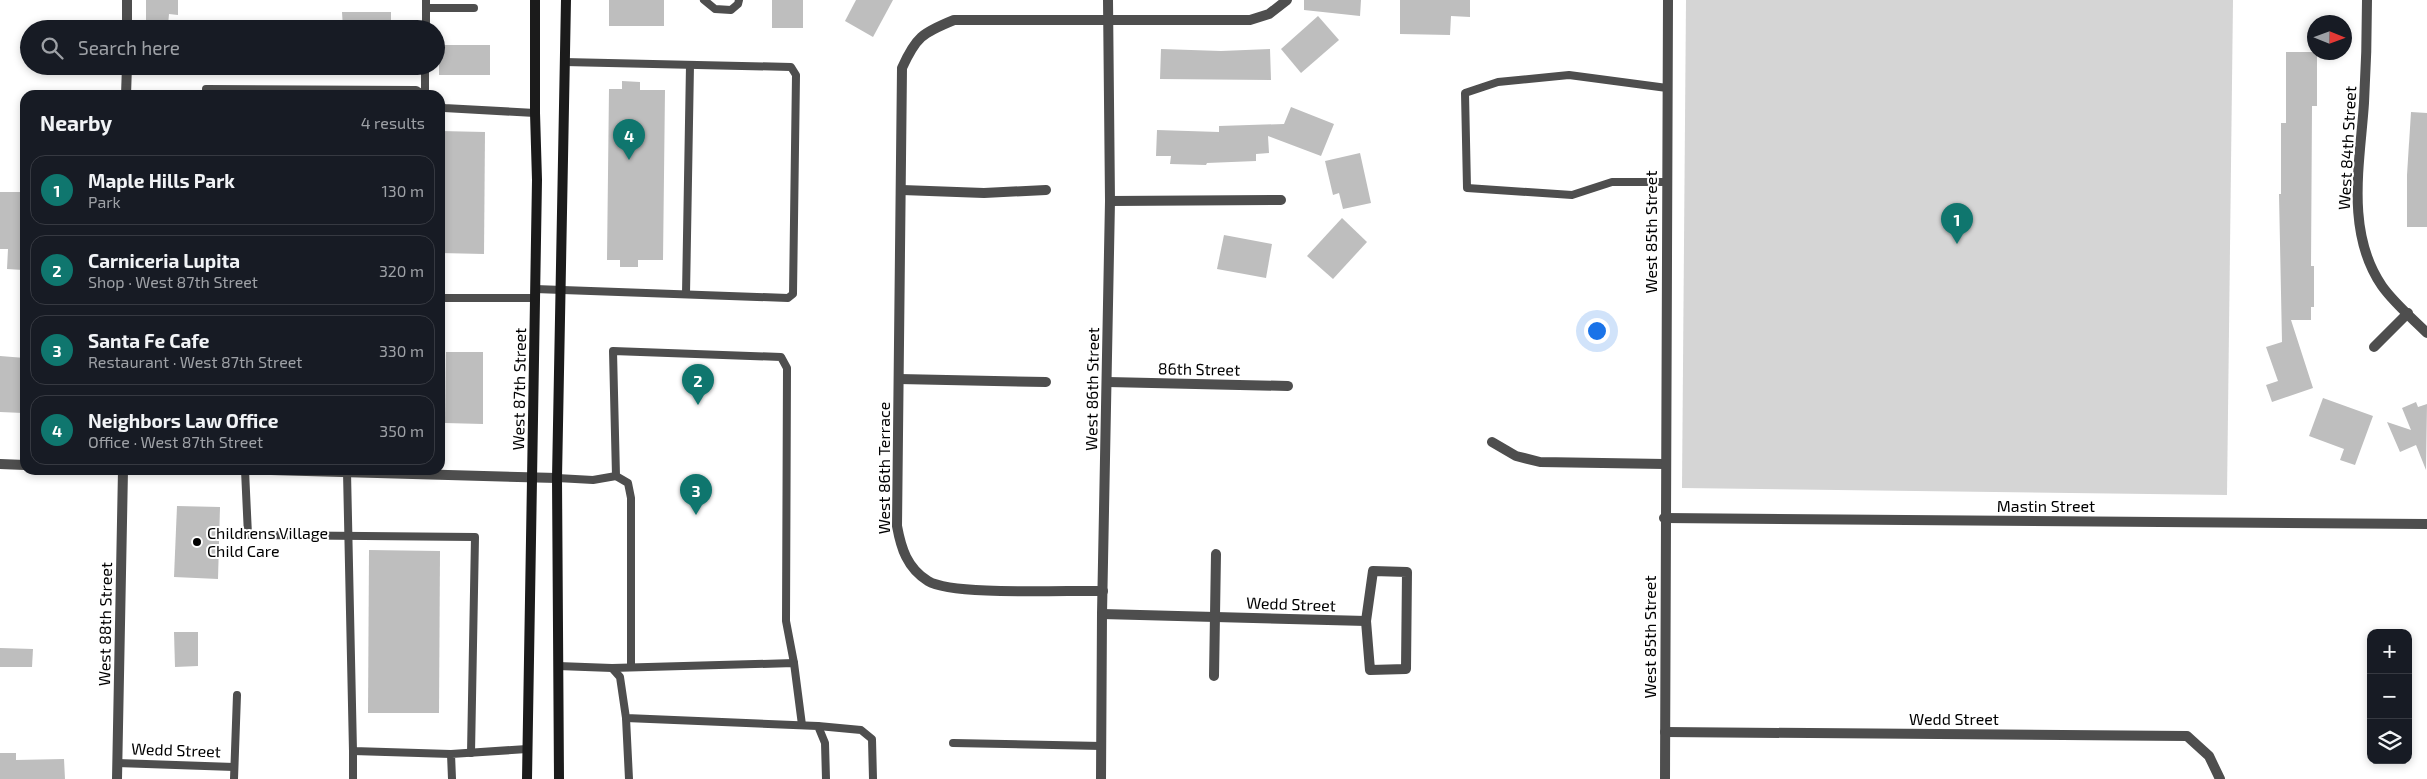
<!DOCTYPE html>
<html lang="en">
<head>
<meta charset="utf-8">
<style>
	:root { --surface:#171b24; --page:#242831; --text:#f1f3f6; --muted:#9ea1a6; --line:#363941; --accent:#0f766e }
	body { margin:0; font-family:"Exo 2",sans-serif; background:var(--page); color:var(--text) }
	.controls { position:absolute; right:15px; bottom:15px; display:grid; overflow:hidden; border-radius:10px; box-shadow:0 2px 8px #0003 }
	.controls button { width:45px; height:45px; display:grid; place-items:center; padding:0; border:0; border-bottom:1px solid var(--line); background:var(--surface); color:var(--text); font:25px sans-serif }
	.compass { position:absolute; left:2307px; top:15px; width:45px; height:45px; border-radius:50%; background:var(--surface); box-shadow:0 2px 8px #0003; rotate:91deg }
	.you { position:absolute; left:1596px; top:330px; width:18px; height:18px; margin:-12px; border:4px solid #fff; border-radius:50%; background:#1a73e8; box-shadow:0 0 0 8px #1a73e833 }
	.badge { display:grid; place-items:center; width:32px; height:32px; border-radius:50%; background:var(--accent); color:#fff; font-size:16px; font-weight:700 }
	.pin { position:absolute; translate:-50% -41px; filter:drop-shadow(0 1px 2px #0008) }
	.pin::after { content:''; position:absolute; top:26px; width:18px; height:15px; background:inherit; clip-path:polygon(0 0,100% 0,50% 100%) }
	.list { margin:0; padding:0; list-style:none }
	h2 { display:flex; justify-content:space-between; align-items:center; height:65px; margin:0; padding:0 20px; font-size:21px }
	h2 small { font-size:16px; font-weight:400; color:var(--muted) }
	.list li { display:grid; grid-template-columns:32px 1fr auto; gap:15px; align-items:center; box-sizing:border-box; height:70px; margin:0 10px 10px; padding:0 10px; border:1px solid var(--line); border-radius:15px }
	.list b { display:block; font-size:19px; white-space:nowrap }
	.list p { margin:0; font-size:16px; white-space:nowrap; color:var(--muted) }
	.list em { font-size:16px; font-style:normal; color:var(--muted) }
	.icon { flex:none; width:28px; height:28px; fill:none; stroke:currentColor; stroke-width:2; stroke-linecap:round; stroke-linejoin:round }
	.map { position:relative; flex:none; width:2427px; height:779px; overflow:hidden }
	.search { position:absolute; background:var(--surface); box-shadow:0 2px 8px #0003; left:20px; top:20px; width:425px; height:55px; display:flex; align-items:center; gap:12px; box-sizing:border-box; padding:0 18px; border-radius:28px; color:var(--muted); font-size:19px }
	.panel { position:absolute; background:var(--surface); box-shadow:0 2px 8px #0003; left:20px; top:90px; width:425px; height:385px; border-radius:15px }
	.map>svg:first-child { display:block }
	.green { fill:#d5d5d5 }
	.building { fill:#bebebe }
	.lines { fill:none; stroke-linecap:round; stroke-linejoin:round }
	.service { stroke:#4e4e4e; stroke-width:8 }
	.minor { stroke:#4e4e4e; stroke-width:10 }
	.secondary { stroke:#1b1b1b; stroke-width:10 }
	.poi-dot { fill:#000; stroke:#fff; stroke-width:2 }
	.labels { text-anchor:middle; stroke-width:4; stroke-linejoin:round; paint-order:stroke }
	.street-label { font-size:16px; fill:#000; stroke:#fff }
	.poi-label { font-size:16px; fill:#000; stroke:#fff; text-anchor:start }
</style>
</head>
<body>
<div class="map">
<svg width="2427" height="779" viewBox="0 0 2427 779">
	<rect width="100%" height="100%" fill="#fff"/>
	<polygon class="green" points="1686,0 2233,0 2227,495 1682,488"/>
	<g class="building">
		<polygon points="146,0 178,0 178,15 169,14 168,25 146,24"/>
		<rect x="609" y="0" width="55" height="26"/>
		<rect x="772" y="0" width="31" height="28"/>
		<polygon points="856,0 893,0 873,37 845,21"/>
		<polygon points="1304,0 1361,0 1360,16 1304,10"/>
		<polygon points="1400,0 1470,0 1470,17 1451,16 1450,35 1400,34"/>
		<polygon points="342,12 391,12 391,29 343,29"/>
		<polygon points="1318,16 1339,40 1301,73 1281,49"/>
		<rect x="439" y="45" width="51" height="30"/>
		<polygon points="1161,49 1221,51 1270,49 1271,80 1160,79"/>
		<polygon points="2286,52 2317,52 2317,106 2312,106 2311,266 2314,266 2314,307 2311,307 2311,320 2291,320 2313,388 2272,402 2266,385 2278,381 2266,347 2282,342 2279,194 2281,194 2281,123 2286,123"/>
		<polygon points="622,81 640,82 640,90 665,90 663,260 638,260 638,267 620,267 620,260 607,260 609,89 622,89"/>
		<polygon points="1291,107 1334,124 1321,156 1268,136 1269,153 1256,154 1256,161 1207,163 1206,165 1170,164 1171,156 1156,156 1157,130 1219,132 1219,126 1284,124"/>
		<polygon points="2411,112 2427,113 2427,227 2407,227 2407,175"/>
		<polygon points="440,131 485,132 484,254 440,253"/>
		<polygon points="1360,153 1371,203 1343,209 1339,193 1333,195 1325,161"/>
		<polygon points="0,192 25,192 23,270 7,269 8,249 0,249"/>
		<polygon points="1342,218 1367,242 1333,279 1307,256"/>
		<polygon points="1224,235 1272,244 1266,278 1217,269"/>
		<polygon points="446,352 483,352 483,424 445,423"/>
		<polygon points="0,356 25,358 23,413 0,412"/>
		<polygon points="2323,398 2373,416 2355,465 2340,460 2344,449 2309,436"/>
		<polygon points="2416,402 2418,407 2427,404 2426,470 2416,445 2400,452 2387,422 2411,430 2402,408"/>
		<polygon points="177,506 220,507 218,579 174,577"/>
		<polygon points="369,550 440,551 439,713 368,713"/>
		<polygon points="174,632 198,632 198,666 175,667"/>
		<polygon points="0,648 33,649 32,667 0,667"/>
		<polygon points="0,753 16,753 16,760 64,759 65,779 0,779"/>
	</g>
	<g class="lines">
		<g class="service">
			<polyline points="704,0 715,9 731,10 738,4 739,0"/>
			<polyline points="426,8 474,8"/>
			<polyline points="426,29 426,0"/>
			<polyline points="206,95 206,89 416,90 424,95"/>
			<polyline points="425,95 425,66"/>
			<polyline points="440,105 444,108 535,113"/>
			<polyline points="1666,182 1612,182 1572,195 1467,188 1465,93 1498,82 1569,75 1667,88"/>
			<polyline points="535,289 788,298 793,294 796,75 791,67 564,62"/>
			<polyline points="686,294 690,65"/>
			<polyline points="440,298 535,298"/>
			<polyline points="245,470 248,535 475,537 471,753"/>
			<polyline points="347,472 353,751 451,754"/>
			<polyline points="557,478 593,480 616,476"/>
			<polyline points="558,666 612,668 620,677 626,718 818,726 825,743 826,779"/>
			<polyline points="631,667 631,498 628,483 616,476 613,351 781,357 787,368 786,621 794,663"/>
			<polyline points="612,668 794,663 802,725"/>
			<polyline points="626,718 629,779"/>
			<polyline points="818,726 861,730 872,739 873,779"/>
			<polyline points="953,743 1102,746"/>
			<polyline points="353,751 353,779"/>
			<polyline points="117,763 234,767"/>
			<polyline points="234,779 237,695"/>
			<polyline points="452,779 451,754 527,749"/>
		</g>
		<g class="minor">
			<path d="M 2367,0 C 2367,34 2366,69 2364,103 C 2360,163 2345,232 2382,286 C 2394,303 2412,318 2427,333"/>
			<polyline points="127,29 127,0"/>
			<polyline points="126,95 127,66"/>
			<polyline points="902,190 984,193 1046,190"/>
			<polyline points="1110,201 1281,200"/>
			<polyline points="2374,347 2408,313"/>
			<polyline points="899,379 1046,382"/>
			<polyline points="1108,382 1288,386"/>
			<polyline points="1492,442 1516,456 1540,462 1665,464"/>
			<polyline points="0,464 25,465"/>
			<polyline points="271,470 557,478"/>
			<polyline points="1664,518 2427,524"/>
			<polygon points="1373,571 1407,572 1406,669 1370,670 1366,621"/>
			<path d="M 1103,591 C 1068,590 952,596 928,581 C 907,568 901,548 897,526 L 902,68 C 916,37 922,33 954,20 L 1250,20 L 1269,14 L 1287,0"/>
			<polyline points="1102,614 1366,621"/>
			<polyline points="1214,676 1216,554"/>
			<polyline points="1665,732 2187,736 2209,756 2220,779"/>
			<polyline points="117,779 123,470"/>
			<polyline points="1101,779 1102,614 1110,201 1108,0"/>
			<polyline points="1665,779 1668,0"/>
		</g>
		<g class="secondary">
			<polyline points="527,779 537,180 535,113 535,0"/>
			<polyline points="559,779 557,478 566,0"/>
		</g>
	</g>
	<circle class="poi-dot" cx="197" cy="542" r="5"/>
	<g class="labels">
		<g class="street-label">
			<text transform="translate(2347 148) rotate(-87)" y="6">West 84th Street</text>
			<text transform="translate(1651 232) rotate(-90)" y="6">West 85th Street</text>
			<text transform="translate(1199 369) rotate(1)" y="6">86th Street</text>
			<text transform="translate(519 389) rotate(-89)" y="6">West 87th Street</text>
			<text transform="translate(1092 389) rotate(-89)" y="6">West 86th Street</text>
			<text transform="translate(884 468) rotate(-90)" y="6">West 86th Terrace</text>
			<text x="2046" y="512">Mastin Street</text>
			<text transform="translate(1291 604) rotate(2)" y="6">Wedd Street</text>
			<text transform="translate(105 624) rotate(-89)" y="6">West 88th Street</text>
			<text transform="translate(1650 637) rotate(-90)" y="6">West 85th Street</text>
			<text x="1954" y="725">Wedd Street</text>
			<text transform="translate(176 750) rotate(2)" y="6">Wedd Street</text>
		</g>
		<g class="poi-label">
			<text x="207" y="539">Childrens Village<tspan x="207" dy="18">Child Care</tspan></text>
		</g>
	</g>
</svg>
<div class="controls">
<button>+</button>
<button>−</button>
<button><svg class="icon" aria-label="layers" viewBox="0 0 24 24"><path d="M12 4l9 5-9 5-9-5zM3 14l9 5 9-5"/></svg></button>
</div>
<svg class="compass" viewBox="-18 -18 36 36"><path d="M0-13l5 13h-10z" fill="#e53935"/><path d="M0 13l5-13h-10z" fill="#9ea1a6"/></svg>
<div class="you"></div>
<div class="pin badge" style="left:1957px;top:244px">1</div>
<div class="pin badge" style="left:698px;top:405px">2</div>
<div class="pin badge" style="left:696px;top:515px">3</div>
<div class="pin badge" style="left:629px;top:160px">4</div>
<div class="search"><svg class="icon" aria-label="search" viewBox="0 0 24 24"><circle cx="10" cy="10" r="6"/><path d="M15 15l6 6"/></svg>Search here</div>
<section class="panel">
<h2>Nearby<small>4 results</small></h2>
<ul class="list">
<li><span class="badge">1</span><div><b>Maple Hills Park</b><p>Park</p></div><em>130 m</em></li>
<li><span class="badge">2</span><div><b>Carniceria Lupita</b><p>Shop · West 87th Street</p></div><em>320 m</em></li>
<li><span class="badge">3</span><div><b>Santa Fe Cafe</b><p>Restaurant · West 87th Street</p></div><em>330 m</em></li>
<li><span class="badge">4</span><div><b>Neighbors Law Office</b><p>Office · West 87th Street</p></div><em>350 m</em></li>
</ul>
</section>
</div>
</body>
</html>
